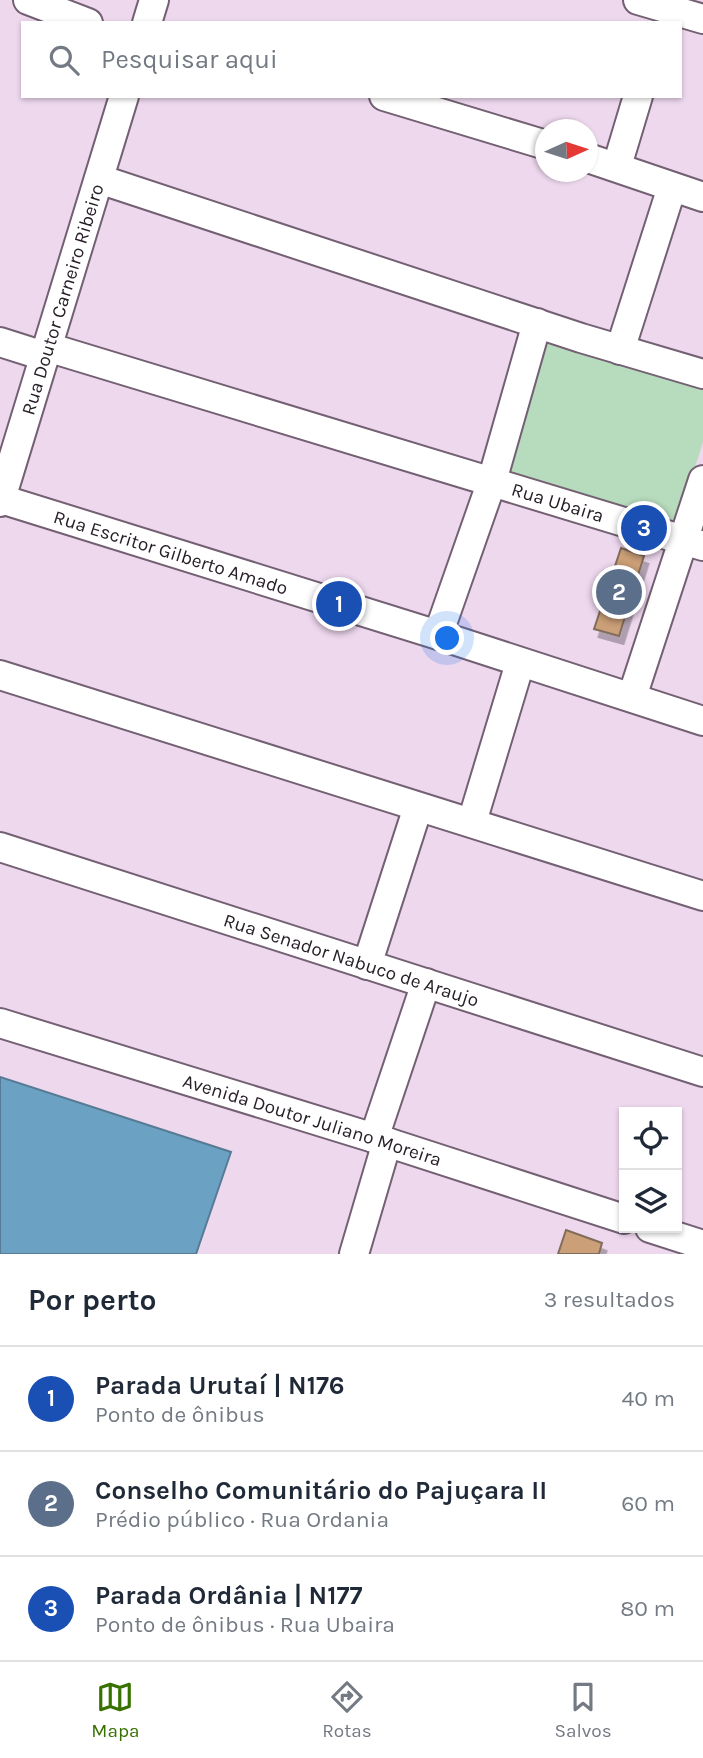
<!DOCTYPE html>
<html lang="pt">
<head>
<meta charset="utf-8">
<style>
	:root { --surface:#fff; --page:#f2f2f3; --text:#1f2937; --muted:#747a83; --line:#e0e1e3; --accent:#377100 }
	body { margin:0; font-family:Karla,sans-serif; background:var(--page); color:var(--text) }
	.controls { position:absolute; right:21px; bottom:21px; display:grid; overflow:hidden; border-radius:0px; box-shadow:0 2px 5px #0004 }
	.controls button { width:63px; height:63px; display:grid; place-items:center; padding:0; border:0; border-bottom:2px solid var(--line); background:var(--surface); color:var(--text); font:35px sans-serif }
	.compass { position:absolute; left:535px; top:119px; width:63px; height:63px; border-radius:50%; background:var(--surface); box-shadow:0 2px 5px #0004; rotate:87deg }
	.you { position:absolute; left:448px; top:639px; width:24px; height:24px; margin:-18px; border:5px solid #fff; border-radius:50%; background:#1a73e8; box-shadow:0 0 0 10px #1a73e833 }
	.badge { display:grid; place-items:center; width:46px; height:46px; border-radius:50%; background:var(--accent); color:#fff; font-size:23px; font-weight:700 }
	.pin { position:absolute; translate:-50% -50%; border:4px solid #fff; box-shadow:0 2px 7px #0006 }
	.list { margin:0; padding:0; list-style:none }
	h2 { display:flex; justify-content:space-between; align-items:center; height:91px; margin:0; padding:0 28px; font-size:30px }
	h2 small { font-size:23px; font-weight:400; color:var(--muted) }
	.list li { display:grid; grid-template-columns:46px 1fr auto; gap:21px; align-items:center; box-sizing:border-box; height:105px; padding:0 28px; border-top:2px solid var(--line) }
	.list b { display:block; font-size:26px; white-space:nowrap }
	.list p { margin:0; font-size:23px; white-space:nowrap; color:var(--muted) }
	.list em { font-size:23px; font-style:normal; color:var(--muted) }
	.icon { flex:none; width:38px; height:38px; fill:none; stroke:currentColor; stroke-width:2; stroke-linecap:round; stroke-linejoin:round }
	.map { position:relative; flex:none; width:703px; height:1254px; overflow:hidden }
	.search { position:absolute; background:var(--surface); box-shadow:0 2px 5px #0004; left:21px; right:21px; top:21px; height:77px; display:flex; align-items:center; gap:18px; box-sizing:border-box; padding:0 24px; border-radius:0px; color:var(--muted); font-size:26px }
	.sheet { height:406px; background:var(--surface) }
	nav { display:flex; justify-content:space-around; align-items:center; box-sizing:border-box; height:98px; border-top:2px solid var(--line); background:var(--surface); font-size:19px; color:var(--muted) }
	nav a { display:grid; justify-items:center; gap:4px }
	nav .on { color:var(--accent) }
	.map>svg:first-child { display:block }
	.green { fill:#b7dbbd }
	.water { fill:#6ba2c3; stroke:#577b94; stroke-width:2 }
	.building { fill:#cb9f77; stroke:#826d5b; stroke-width:2; filter:url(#shadow) }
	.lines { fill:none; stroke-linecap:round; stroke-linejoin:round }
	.minor-casing { stroke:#736073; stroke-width:32 }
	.minor { stroke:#fff; stroke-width:28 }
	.labels { text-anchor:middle; stroke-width:7; stroke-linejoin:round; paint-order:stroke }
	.street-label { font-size:19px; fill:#282028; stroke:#fff }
</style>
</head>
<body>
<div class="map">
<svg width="703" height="1254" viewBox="0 0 703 1254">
	<defs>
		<filter id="shadow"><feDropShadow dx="4.5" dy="8" stdDeviation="0" flood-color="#0004"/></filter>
	</defs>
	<rect width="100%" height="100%" fill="#eed8ee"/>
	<polygon class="green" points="536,334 703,384 703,442 676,527 501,472"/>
	<polygon class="water" points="0,1077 231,1152 196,1254 0,1254"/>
	<g class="building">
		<polygon points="621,548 644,556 619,636 594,629"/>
		<polygon points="566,1230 602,1243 599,1254 558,1254"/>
	</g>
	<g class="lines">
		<defs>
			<g id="minor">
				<polyline points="28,0 88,23"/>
				<polyline points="638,0 703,19"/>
				<polyline points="147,23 154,0"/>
				<polyline points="384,96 546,145"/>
				<polyline points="588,158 703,197"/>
				<polyline points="617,166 638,96"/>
				<polyline points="99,179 581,338 703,374"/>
				<polyline points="0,342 44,356"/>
				<path id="s1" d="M 47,347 L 703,546"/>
				<polyline points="620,350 672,187"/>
				<path id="s2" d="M 1,499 L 438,635 L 703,721"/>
				<path id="s3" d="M 0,502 L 124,96"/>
				<polyline points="438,635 492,481 537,323"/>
				<polyline points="0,675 703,896"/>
				<polyline points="632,697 703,480"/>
				<polyline points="472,822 520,663"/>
				<path id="s4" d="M 0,847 L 703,1072"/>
				<polyline points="367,965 418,807"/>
				<path id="s5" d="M 0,1023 L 374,1138 L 624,1219"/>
				<polyline points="374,1138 426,983"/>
				<polyline points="650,1228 703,1245"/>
				<polyline points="354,1254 387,1142"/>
			</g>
		</defs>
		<use href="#minor" class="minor-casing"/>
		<use href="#minor" class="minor"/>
	</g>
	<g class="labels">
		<g class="street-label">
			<text dy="7" stroke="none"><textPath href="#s3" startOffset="212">Rua Doutor Carneiro Ribeiro</textPath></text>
			<text dy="7" stroke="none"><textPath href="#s1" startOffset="534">Rua Ubaira</textPath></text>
			<text dy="7" stroke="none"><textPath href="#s2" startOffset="178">Rua Escritor Gilberto Amado</textPath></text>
			<text dy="7" stroke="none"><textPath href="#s4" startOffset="369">Rua Senador Nabuco de Araujo</textPath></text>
			<text dy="7" stroke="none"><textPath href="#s5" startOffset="327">Avenida Doutor Juliano Moreira</textPath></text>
		</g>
	</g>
</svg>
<div class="controls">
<button><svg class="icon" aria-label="locate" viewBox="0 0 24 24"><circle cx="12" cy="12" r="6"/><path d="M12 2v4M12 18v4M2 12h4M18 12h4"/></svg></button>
<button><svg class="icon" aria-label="layers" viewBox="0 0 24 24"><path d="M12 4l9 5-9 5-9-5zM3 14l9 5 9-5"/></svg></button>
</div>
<svg class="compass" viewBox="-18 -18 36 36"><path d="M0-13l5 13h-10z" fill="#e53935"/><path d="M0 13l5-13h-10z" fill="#747a83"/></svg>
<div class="you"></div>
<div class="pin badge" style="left:339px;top:604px;background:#1a4fb4">1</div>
<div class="pin badge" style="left:619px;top:592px;background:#5c6f8a">2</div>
<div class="pin badge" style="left:644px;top:528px;background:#1a4fb4">3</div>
<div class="search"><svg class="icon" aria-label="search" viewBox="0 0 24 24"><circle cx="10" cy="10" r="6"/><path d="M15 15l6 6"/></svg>Pesquisar aqui</div>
</div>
<section class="sheet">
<h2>Por perto<small>3 resultados</small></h2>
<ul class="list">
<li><span class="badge" style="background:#1a4fb4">1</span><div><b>Parada Urutaí | N176</b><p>Ponto de ônibus</p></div><em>40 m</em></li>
<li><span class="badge" style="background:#5c6f8a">2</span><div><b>Conselho Comunitário do Pajuçara II</b><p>Prédio público · Rua Ordania</p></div><em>60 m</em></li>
<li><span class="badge" style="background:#1a4fb4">3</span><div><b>Parada Ordânia | N177</b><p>Ponto de ônibus · Rua Ubaira</p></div><em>80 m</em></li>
</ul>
</section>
<nav>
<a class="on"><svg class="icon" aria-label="map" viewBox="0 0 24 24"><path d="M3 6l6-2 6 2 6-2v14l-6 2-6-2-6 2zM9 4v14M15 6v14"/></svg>Mapa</a>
<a><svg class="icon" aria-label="directions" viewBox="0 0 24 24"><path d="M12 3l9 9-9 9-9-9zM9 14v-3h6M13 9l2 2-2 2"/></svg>Rotas</a>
<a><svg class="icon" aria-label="saved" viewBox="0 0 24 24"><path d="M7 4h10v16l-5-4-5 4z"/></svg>Salvos</a>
</nav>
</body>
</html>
